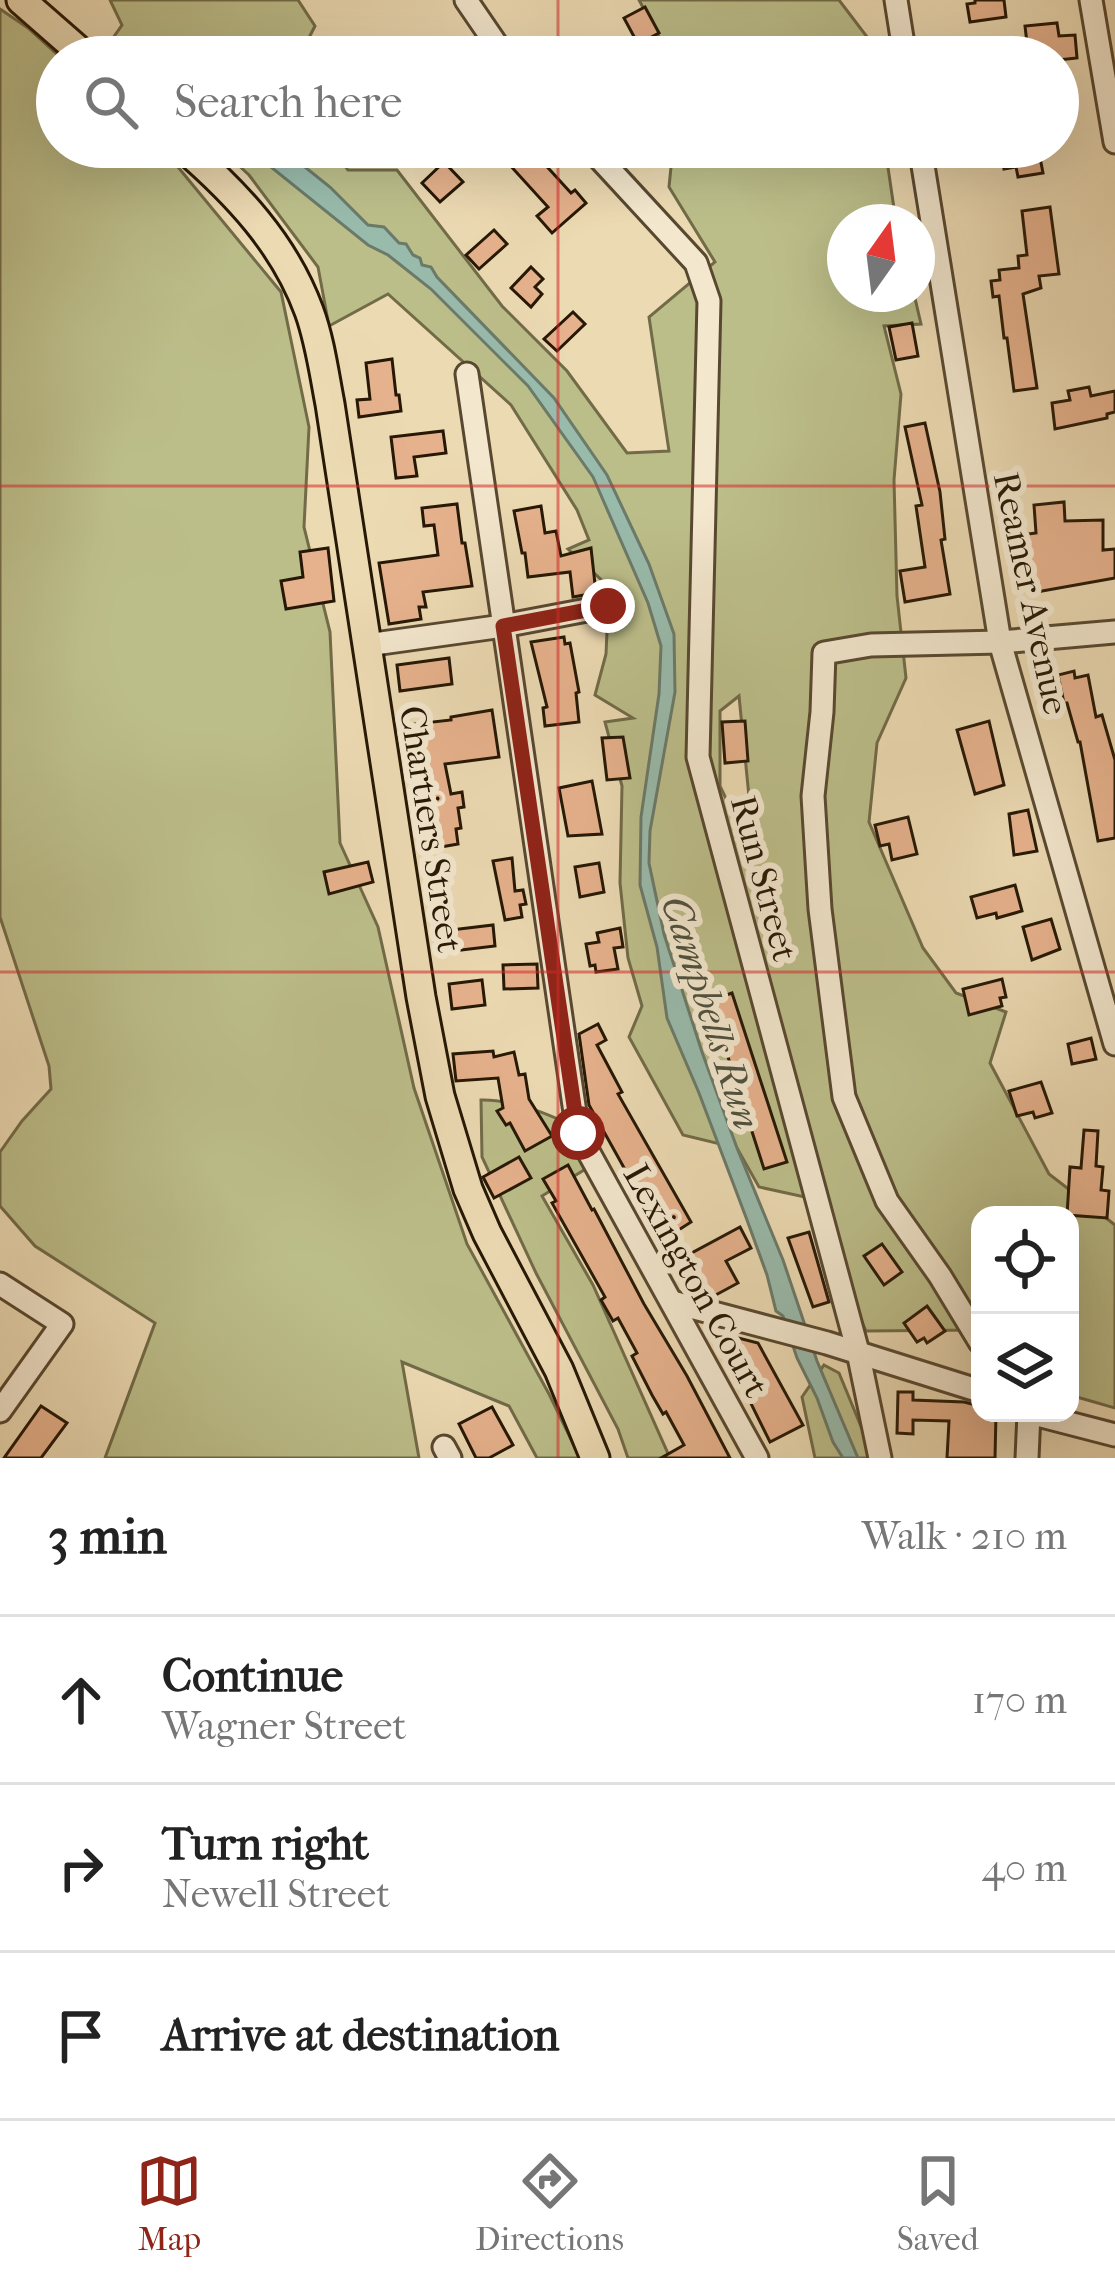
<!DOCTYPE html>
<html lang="en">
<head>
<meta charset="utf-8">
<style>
	:root { --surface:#fff; --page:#f2f2f2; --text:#222; --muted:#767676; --line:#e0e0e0; --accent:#8f2418 }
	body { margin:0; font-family:"IM FELL French Canon",serif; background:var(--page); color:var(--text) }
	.controls { position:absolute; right:36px; bottom:36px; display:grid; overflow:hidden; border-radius:24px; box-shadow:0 12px 48px #0002 }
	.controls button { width:108px; height:108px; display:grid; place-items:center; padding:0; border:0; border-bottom:3px solid var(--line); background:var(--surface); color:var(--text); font:60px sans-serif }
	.compass { position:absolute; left:827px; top:204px; width:108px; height:108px; border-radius:50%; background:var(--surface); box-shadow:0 12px 48px #0002; rotate:14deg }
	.stop { position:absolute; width:36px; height:36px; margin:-27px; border:9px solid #8f2418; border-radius:50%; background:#fff }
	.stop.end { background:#8f2418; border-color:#fff; box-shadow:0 3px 12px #0008 }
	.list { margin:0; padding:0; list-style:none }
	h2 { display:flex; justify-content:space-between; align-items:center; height:156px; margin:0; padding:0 48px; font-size:51px }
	h2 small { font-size:39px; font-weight:400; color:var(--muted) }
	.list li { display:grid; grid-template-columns:78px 1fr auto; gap:36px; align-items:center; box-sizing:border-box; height:168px; padding:0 48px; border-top:3px solid var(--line) }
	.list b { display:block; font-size:45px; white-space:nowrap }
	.list p { margin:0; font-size:39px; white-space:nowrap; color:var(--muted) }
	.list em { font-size:39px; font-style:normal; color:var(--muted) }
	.icon { flex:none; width:66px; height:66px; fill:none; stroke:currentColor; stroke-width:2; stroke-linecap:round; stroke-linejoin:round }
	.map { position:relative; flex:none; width:1115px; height:1458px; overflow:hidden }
	.search { position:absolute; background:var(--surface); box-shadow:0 12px 48px #0002; left:36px; right:36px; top:36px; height:132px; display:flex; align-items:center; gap:30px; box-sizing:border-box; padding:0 42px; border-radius:66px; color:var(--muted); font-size:45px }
	.sheet { height:660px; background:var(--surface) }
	nav { display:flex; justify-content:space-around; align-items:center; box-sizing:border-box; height:168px; border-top:3px solid var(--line); background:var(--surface); font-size:33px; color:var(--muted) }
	nav a { display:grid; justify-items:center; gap:6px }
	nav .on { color:var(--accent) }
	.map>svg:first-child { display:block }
	.green { fill:#bcbe8a; stroke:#716b48; stroke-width:3; fill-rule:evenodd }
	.water { fill:#99bbac; stroke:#6b7a69; stroke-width:3 }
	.building { fill:#e6b28d; stroke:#261805; stroke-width:3 }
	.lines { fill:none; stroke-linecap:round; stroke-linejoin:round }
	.minor-casing { stroke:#584830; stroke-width:27 }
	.major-casing { stroke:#261805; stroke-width:33 }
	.minor { stroke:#f3e7ce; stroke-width:21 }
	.major { stroke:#ecdab3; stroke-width:27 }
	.route { stroke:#8f2418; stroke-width:15 }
	.grid { fill:none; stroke:#d62828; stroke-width:3; stroke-opacity:0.55 }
	.labels { text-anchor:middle; stroke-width:12; stroke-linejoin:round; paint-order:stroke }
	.street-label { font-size:36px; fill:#261805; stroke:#f3e7ce }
	.water-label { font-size:39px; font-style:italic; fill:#4e513f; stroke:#f3e7ce }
</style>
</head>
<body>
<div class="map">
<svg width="1115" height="1458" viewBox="0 0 1115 1458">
	<rect width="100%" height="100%" fill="#ecdab3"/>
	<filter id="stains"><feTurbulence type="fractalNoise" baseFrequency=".00167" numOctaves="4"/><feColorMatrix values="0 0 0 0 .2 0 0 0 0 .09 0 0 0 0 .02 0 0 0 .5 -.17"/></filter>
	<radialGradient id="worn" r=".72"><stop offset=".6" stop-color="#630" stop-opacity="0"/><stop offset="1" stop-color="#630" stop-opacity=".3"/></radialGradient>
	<g class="green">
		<polygon points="110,0 298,0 315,26 299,57 121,57 108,45 122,25"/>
		<polygon points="639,0 839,0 874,46 875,57 670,57"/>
		<polygon points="0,9 28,28 60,57 57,57 57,147 158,147 173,161 281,292 309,427 304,527 330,632 340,843 378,927 414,1088 467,1244 549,1394 580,1458 537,1458 509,1406 402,1362 419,1458 105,1458 155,1323 35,1246 0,1206 0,1152 22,1121 51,1089 49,1066 0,917"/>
		<path d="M 219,147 L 331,147 L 348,170 L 397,170 L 502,306 L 567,371 L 627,453 L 669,451 L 649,317 L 715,262 L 669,187 L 673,147 L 885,147 L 896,222 L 845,222 L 845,294 L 914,294 L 921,324 L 884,326 L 901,394 L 894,480 L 897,596 L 906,678 L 877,743 L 869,822 L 923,948 L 956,993 L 1006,1012 L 990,1063 L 1049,1174 L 1115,1225 L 1115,1408 L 1070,1395 L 1070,1215 L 980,1215 L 980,1330 L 866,1331 L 805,1197 L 759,1187 L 737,1148 L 683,1135 L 629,1037 L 642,1006 L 628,958 L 620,883 L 622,786 L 605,722 L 633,718 L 595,695 L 606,654 L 609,587 L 568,549 L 589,540 L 577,510 L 511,405 L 388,294 L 329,326 L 318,267 L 249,175 ZM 739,696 L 755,857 L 754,858 L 720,786 L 720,711 Z"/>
		<path d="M 481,1100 C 519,1099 561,1120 595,1136 L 584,1170 L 542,1196 L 593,1285 L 670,1458 L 628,1458 L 618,1429 L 536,1273 L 482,1157 Z"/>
		<polygon points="824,1365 839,1373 874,1458 815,1458 802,1397"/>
	</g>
	<polygon class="water" points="246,147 280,147 330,187 368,225 384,227 399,243 406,244 413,255 420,258 422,265 431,267 437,277 554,398 607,475 649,564 674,634 675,692 650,831 649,863 664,934 702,1052 737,1148 783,1260 817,1361 858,1458 843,1458 833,1442 817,1398 797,1358 783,1316 776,1311 767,1275 747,1220 699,1093 667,1018 657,947 640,885 641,817 659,694 661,646 648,603 593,477 528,386 431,289 388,255 368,245"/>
	<g class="building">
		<polygon points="975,0 1004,0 1006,17 970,22 967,4 975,3"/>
		<polygon points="645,7 659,33 638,44 624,18"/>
		<polygon points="1057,23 1059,36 1075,35 1077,58 1058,60 1058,57 1037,57 1036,51 1028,52 1025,26"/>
		<polygon points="523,147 529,147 571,193 575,190 586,203 552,233 537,216 548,207 507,162"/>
		<polygon points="1000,147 1038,147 1043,173 1018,177 1016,167 1004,169"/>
		<polygon points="444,162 463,182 440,202 422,183"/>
		<polygon points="1050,207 1059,274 1039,276 1041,288 1023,294 1037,388 1014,391 1007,338 1004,338 999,296 993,297 991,281 1000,280 999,270 1019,268 1018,256 1027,255 1022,211"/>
		<polygon points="494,230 507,244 479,269 466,255"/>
		<polygon points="531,267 543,279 535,287 542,294 531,307 511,288"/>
		<polygon points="573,312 585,324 557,351 544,339"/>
		<polygon points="912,323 918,356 896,360 889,327"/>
		<polygon points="392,359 396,395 399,395 401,411 359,417 357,400 370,399 366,363"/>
		<polygon points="1089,387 1091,396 1115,391 1115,412 1107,414 1107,418 1055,429 1052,403 1070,400 1068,391"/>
		<polygon points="925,423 940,492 945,539 941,540 950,594 905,602 900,571 925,567 916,506 922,505 905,427"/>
		<polygon points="443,431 446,453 414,457 417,476 396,478 391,437"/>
		<polygon points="1064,502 1065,521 1103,520 1103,550 1115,549 1115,578 1031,593 1021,535 1036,533 1034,505"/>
		<polygon points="457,504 462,543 465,543 472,586 423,592 426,607 419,607 421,619 389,624 379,563 438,555 434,525 424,526 422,508"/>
		<polygon points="541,506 545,533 556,531 561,556 591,548 596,593 573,597 570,572 528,577 525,553 522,553 514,511"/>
		<polygon points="328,548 334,601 286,609 281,581 303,577 300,552"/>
		<polygon points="564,637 565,644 570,643 579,692 576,693 579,722 545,726 543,708 547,707 531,642"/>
		<polygon points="449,658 452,684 400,691 397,665"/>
		<polygon points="1074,671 1075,678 1088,675 1096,717 1102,715 1115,760 1115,838 1098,841 1080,742 1078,742 1067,703 1064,703 1058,675"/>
		<polygon points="492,710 499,757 445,764 451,794 462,792 464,807 458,808 461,828 456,829 458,844 441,847 440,839 427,842 423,813 417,814 415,799 419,798 406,725 451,720 451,717"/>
		<polygon points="745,721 748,761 725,763 722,722"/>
		<polygon points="989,721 1004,785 975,794 957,730"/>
		<polygon points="623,737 630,778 607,780 602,738"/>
		<polygon points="592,781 602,834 568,836 559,788"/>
		<polygon points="1028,810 1037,851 1014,855 1009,814"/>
		<polygon points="908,817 917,854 892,860 889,844 880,846 875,825"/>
		<polygon points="512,858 515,891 523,890 526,904 520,905 522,917 505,920 493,861"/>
		<polygon points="368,862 373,882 329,894 324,872"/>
		<polygon points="599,863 604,892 580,897 575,867"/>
		<polygon points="1015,885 1022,911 997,918 996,913 977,918 971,897"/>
		<polygon points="1051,919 1060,949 1032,960 1023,927"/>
		<polygon points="493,925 495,946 436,953 434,932"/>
		<polygon points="620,928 623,947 614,948 618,969 596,972 595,965 590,966 586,944 599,942 597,933"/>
		<polygon points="537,964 538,988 504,989 503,965"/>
		<polygon points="1002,979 1006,997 1000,998 1002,1006 969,1015 963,989"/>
		<polygon points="482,980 485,1005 452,1009 449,984"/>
		<polygon points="732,993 787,1162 764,1169 710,1001"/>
		<polygon points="598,1024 606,1040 597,1045 622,1092 618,1094 691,1222 663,1240 634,1193 637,1191 589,1105 579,1034"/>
		<polygon points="1091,1038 1096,1059 1072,1064 1068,1044"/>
		<polygon points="493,1051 494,1057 514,1052 519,1075 525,1074 529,1099 552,1136 525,1151 510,1123 506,1125 497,1111 503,1108 498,1078 456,1081 453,1054"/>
		<polygon points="1041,1082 1052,1113 1035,1118 1033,1112 1017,1116 1009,1091"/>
		<polygon points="1084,1130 1098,1131 1096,1166 1103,1167 1101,1190 1109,1191 1107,1218 1067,1215 1070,1167 1081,1168"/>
		<polygon points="519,1157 531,1178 494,1198 483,1177"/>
		<polygon points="568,1165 592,1210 594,1209 644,1304 687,1376 730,1458 661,1458 684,1445 666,1412 663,1414 652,1395 632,1356 637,1353 618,1318 613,1321 601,1300 605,1297 552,1203 556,1201 543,1179"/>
		<polygon points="740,1227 751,1248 726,1261 738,1283 712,1297 704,1295 694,1278 685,1282 675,1262"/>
		<polygon points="809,1232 829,1302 813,1307 788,1238"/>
		<polygon points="882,1244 902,1272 884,1285 864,1256"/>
		<polygon points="927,1306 945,1331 927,1343 924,1338 917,1342 904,1323"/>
		<polygon points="711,1331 758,1343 803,1425 770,1442 732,1365"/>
		<polygon points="898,1392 913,1392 913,1400 964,1402 980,1406 980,1413 996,1413 995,1458 947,1458 949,1421 913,1420 913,1434 897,1433"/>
		<polygon points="41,1406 67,1423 41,1458 4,1458"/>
		<polygon points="492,1407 513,1445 489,1458 476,1458 459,1424"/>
	</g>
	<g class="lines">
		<defs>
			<g id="minor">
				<polyline points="466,0 505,57"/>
				<polyline points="896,0 905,57"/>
				<polyline points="1091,0 1115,142"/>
				<polyline points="589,147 696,263 709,301 698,757 858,1352 880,1458"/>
				<polyline points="920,147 1000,642 1115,1044"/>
				<polyline points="467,374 578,1133 757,1458"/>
				<polyline points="367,645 503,626 608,606"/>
				<polyline points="0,1284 62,1324 0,1411"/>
				<polyline points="672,1302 827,1343 980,1391"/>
				<polyline points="980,1342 940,1276 887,1201 844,1097 820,909 813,796 822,712 824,653 871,645 1000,642 1115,632"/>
				<polyline points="1030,1413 1115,1435"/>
				<polyline points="444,1447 450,1458"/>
				<polyline points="1027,1458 1029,1413"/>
			</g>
			<g id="major">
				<polyline points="21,0 86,57"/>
				<path d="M 183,147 C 236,193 284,243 309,311 C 320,341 324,373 330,404 L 421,997 L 440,1096 L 468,1189 L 487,1233 L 559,1370 L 595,1458"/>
			</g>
		</defs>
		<use href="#minor" class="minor-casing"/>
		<use href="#major" class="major-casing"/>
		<use href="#minor" class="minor"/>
		<use href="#major" class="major"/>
	</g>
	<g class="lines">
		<polyline class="route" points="578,1133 503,626 608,606"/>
	</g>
	<path class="grid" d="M 558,0 L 558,57M 558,147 L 558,1458M 0,486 L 1115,486M 0,972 L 1115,972"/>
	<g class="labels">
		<g class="street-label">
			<text transform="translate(1032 593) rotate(78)" y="13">Reamer Avenue</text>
			<text transform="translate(432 829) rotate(81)" y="13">Chartiers Street</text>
			<text transform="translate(765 878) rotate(75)" y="13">Run Street</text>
			<text transform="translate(697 1280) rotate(61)" y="13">Lexington Court</text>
		</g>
		<g class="water-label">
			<text transform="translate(712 1012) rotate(72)" y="14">Campbells Run</text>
		</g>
	</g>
	<rect width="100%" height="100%" filter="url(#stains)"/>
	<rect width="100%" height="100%" fill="url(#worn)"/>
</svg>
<div class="controls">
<button><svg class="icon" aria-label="locate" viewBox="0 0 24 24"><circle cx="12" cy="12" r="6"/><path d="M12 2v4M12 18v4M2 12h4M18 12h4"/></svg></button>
<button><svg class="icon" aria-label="layers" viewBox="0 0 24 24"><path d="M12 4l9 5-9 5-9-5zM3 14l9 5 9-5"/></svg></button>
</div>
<svg class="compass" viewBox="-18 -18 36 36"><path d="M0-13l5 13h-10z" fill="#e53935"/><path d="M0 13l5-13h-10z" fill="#767676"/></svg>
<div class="stop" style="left:578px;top:1133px"></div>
<div class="stop end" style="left:608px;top:606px"></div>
<div class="search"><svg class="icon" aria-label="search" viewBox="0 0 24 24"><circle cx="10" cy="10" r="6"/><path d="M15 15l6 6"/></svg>Search here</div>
</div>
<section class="sheet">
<h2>3 min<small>Walk · 210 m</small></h2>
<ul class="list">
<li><svg class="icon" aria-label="ahead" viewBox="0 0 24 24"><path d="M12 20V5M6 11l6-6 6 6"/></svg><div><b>Continue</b><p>Wagner Street</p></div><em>170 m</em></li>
<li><svg class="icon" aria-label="right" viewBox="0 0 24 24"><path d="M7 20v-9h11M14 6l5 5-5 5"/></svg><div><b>Turn right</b><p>Newell Street</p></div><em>40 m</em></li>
<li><svg class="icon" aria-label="arrive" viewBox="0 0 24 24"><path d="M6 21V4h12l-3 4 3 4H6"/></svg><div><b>Arrive at destination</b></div></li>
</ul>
</section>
<nav>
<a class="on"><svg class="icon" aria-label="map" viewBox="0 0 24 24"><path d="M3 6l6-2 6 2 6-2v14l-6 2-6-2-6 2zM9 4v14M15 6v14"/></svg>Map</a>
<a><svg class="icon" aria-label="directions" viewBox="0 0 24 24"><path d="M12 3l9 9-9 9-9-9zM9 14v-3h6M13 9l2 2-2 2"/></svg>Directions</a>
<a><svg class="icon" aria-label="saved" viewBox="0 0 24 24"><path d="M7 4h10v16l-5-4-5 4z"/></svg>Saved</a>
</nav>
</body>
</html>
